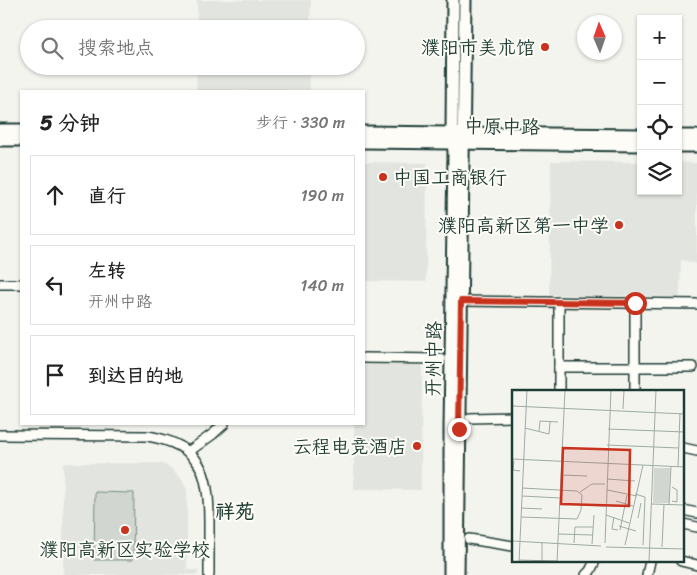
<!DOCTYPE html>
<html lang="zh">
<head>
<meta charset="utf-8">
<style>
	:root { --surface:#fff; --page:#f6f6f6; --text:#222; --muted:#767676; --line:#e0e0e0 }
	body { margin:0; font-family:Sriracha,"LXGW WenKai TC",sans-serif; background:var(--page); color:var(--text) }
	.controls { position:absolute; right:15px; top:15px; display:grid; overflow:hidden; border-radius:0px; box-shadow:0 1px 4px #0004 }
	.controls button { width:45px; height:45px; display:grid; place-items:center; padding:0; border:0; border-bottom:1px solid var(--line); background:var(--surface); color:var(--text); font:25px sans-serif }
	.compass { position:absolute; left:577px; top:15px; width:45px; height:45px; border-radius:50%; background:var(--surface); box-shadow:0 1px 4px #0004; rotate:358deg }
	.stop { position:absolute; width:15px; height:15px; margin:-11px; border:4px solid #c8321e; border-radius:50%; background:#fff }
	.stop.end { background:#c8321e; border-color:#fff; box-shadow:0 1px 5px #0008 }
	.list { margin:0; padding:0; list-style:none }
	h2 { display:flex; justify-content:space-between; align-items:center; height:65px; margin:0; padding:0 20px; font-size:21px }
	h2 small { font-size:16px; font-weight:400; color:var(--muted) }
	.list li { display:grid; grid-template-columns:32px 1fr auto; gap:15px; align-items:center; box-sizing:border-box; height:80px; margin:0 10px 10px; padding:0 10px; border:1px solid var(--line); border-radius:0px }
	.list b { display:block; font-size:19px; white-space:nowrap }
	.list p { margin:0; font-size:16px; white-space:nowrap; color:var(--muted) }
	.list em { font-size:16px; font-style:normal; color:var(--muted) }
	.icon { flex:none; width:28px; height:28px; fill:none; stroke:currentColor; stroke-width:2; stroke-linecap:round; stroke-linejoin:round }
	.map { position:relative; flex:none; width:697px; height:575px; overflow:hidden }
	.search { position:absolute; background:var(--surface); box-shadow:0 1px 4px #0004; left:20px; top:20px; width:345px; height:55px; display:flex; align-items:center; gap:12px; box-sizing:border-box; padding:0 18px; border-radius:28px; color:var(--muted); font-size:19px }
	.panel { position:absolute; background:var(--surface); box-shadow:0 1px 4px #0004; left:20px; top:90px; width:345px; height:335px; border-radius:0px }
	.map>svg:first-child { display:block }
	.built { fill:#e2e5df }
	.green { fill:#d1d6d1; stroke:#788a82 }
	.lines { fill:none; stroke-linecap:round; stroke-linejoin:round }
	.minor-casing { stroke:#1f3d34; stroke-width:12 }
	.major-casing { stroke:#1f3d34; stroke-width:15 }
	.minor { stroke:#fdfcf7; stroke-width:9 }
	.major { stroke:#fdfcf7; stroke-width:11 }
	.route { stroke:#c8321e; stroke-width:6 }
	.poi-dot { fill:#c8321e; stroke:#fdfcf7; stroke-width:2 }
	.labels { text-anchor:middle; stroke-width:4; stroke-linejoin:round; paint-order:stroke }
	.poi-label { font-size:19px; fill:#1f3d34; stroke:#fdfcf7; text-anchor:end }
	.street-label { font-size:19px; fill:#1f3d34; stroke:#fdfcf7 }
	.neighbourhood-label { font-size:20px; font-weight:bold; fill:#1f3d34; stroke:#fdfcf7 }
	.inset-road { fill:none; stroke:#9faba4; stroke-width:1 }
	.view { fill:#c8321e; fill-opacity:0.15; stroke:#c8321e; stroke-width:2.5 }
	.inset-edge { fill:none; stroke:#1f3d34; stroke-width:2.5 }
</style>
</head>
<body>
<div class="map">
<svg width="697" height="575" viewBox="0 0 697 575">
	<rect width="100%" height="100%" fill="#f4f4ef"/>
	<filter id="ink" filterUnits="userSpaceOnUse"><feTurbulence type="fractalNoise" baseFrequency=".02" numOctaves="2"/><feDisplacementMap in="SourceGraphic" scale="10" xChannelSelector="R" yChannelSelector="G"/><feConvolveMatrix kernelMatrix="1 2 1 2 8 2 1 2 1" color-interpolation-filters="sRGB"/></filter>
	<g filter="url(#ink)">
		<g class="built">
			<polygon points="197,0 311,0 310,29 197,29"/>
			<polygon points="197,66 310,66 310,91 196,91"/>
			<polygon points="551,161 641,162 641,191 678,191 678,162 697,163 697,264 681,260 680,297 549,295"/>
			<polygon points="364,162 427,163 426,282 364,281"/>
			<polygon points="364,364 422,365 421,490 354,489 354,424 364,424"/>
			<polygon points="63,463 161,463 171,468 182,479 187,490 187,570 198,570 198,575 63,575"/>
		</g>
		<polygon class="green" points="95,492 134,493 133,560 94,560"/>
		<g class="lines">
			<defs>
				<g id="minor">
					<polyline points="0,284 21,284"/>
					<polyline points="461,301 697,304"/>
					<polyline points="364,358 441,359"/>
					<polyline points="559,367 693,367"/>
					<polyline points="559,391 559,302"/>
					<polyline points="635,391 635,303"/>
					<polyline points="470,418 513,417"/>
					<path d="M 0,435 L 148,436 C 201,445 209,472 209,521 C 209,539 209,557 209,575"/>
					<polyline points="683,448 697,451"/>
					<polyline points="188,452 213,434 224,424"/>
					<polyline points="683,510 697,513"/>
					<polyline points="683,524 697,527"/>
					<polyline points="469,539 513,546"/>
					<polyline points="681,561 697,565"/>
					<polyline points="586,575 590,571 595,561"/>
					<polyline points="647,575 650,561"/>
				</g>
				<g id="major">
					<polyline points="0,130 21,130"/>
					<polyline points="364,132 641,135"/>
					<polyline points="678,136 697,136"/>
					<polyline points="0,140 21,140"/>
					<polyline points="364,142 641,145"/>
					<polyline points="678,146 697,146"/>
					<polyline points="450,575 450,429 454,152 452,133 453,0"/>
					<path d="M 458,575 C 459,383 464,192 465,0"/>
				</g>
			</defs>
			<use href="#minor" class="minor-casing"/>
			<use href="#major" class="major-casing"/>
			<use href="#minor" class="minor"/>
			<use href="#major" class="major"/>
		</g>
	</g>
	<g class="lines" filter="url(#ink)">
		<polyline class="route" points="459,429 461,301 635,303"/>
	</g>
	<g class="poi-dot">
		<circle cx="545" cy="47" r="5"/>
		<circle cx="383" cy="177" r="5"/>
		<circle cx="619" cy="225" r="5"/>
		<circle cx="417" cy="446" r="5"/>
		<circle cx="125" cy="530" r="5"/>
	</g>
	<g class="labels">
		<g class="poi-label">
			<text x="535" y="54">濮阳市美术馆</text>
			<text x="393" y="184" text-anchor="start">中国工商银行</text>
			<text x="609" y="232">濮阳高新区第一中学</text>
			<text x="407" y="453">云程电竞酒店</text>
			<text x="125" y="556" text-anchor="middle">濮阳高新区实验学校</text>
		</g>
		<g class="street-label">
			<text transform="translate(502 126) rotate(1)" y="7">中原中路</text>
			<text transform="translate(433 359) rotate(-89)" y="7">开州中路</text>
		</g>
		<g class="neighbourhood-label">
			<text x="235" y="518">祥苑</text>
		</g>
	</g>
	<g transform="translate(512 390)">
		<rect width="172" height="172" fill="#f4f4ef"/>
		<path d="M 142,78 L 158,78 L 157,113 L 141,113 Z" fill="#d1d6d1"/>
		<path class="inset-road" d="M 0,16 L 173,24M 111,19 L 112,0M 13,38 L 37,44 L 38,32M 96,39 L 173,42M 27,41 L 28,31 L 46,32M 95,55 L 167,58M 0,69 L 173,77M 2,71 L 1,80 L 8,81M 166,77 L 168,23M 49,85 L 75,86M 95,89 L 123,91M 95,100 L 125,106M 68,102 L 80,94 L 93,94M 123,104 L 133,107 L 131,155M 10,106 L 48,108M 104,111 L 121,116M 160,111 L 165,112 L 165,100 L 160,97M 139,114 L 173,115M 69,115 L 93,116M 157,115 L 159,76M 9,118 L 30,119M 94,125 L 117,133M 9,127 L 65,129 L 69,120 L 70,105 L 65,101 L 10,98M 102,127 L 100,139 L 106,140M 126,128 L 129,113M 107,136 L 124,141M 108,140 L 115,105M 46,144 L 81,145M 0,151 L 89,156M 62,153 L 63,137 L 81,137M 93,153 L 99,0M 80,154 L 82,125M 113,155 L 131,75M 94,157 L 173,159M 150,157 L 152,114M 7,170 L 45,171M 7,172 L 15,0M 30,172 L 30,153M 45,172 L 53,0M 137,172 L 144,0"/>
		<path class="view" d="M 51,58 L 118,60 L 117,116 L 49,114 Z"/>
		<rect width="172" height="172" class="inset-edge"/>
	</g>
</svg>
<div class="controls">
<button>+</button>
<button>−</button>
<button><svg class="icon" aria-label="locate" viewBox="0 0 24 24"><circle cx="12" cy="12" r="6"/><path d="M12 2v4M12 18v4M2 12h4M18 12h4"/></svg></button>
<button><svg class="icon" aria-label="layers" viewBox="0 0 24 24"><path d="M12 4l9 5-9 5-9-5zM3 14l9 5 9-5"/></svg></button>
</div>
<svg class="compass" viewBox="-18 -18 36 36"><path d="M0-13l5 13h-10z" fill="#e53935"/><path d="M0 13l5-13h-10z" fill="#767676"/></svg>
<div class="stop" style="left:635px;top:303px"></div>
<div class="stop end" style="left:459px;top:429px"></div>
<div class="search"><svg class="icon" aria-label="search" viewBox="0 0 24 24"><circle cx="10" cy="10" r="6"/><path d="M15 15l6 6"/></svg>搜索地点</div>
<section class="panel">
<h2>5 分钟<small>步行 · 330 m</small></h2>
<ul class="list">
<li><svg class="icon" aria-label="ahead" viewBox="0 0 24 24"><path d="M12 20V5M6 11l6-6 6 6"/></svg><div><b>直行</b></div><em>190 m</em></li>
<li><svg class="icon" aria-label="left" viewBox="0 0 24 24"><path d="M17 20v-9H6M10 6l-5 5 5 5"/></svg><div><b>左转</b><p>开州中路</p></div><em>140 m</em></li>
<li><svg class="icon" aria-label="arrive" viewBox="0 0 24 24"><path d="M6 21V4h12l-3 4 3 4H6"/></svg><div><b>到达目的地</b></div></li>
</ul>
</section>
</div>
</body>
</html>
